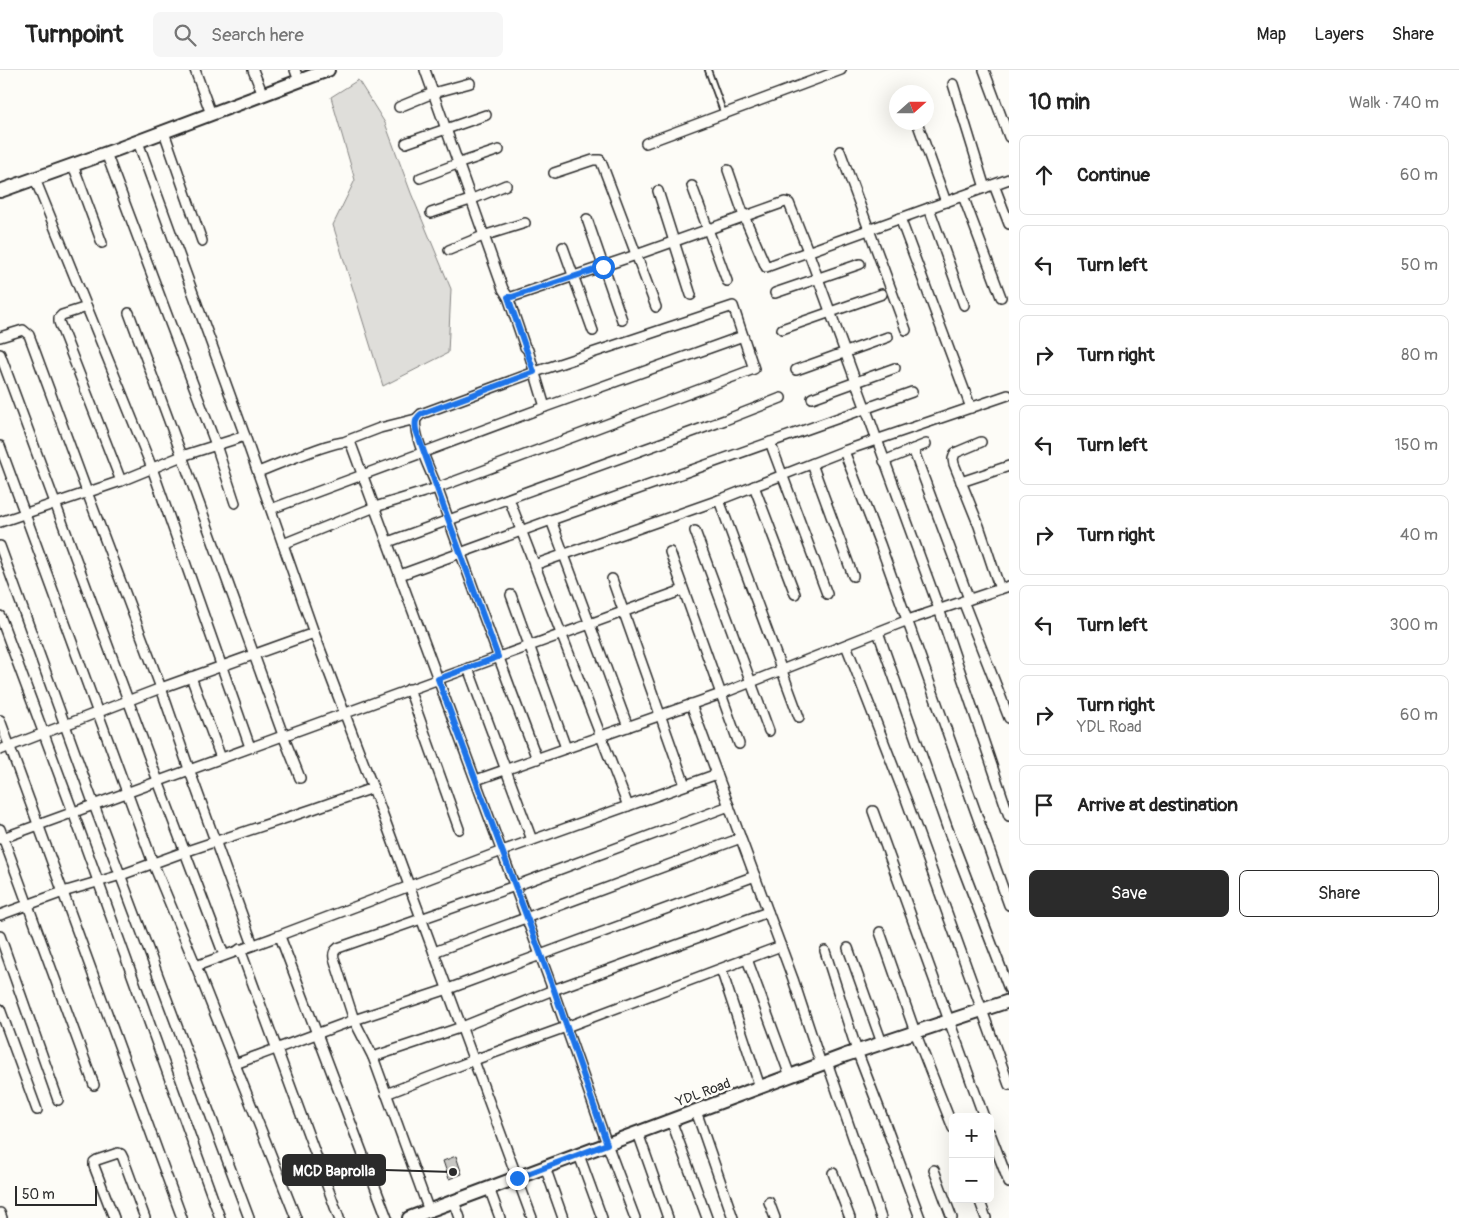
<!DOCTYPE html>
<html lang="en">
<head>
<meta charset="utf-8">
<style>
	:root { --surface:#fff; --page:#f6f6f6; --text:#222; --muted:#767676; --line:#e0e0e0; --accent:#2b2b2b }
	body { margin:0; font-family:Pangolin,sans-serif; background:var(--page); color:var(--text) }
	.controls { position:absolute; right:15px; bottom:15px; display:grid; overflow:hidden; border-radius:8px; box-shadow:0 5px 20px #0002 }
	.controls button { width:45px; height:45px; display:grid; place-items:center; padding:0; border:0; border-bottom:1px solid var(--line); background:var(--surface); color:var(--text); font:25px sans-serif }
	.compass { position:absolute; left:889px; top:15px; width:45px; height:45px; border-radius:50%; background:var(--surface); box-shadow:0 5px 20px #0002; rotate:69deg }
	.scale { position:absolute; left:15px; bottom:12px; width:82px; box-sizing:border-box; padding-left:5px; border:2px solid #2b2b2b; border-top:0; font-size:14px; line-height:18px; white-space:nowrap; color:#2b2b2b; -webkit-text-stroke:4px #fdfcf7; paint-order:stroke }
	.stop { position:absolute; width:15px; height:15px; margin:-11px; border:4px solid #1a73e8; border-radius:50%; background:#fff }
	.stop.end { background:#1a73e8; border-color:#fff; box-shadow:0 1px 5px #0008 }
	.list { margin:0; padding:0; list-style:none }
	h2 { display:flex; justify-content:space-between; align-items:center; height:65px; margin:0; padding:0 20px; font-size:21px }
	h2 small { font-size:16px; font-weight:400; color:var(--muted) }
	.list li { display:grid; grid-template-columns:32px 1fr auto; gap:15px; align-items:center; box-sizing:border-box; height:80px; margin:0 10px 10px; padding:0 10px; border:1px solid var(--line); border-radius:8px }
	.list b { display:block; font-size:19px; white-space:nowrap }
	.list p { margin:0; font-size:16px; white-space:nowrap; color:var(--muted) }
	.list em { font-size:16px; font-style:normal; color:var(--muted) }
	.actions { display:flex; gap:10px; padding:15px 20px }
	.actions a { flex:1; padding:11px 0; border:1px solid var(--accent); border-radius:8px; text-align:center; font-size:18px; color:var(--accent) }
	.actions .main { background:var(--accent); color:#fff }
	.icon { flex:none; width:28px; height:28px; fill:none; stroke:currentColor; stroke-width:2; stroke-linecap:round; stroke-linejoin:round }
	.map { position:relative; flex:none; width:1009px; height:1148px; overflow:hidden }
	header { display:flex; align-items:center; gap:30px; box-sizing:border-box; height:70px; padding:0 25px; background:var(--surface); border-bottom:1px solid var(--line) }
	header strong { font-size:24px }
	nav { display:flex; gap:28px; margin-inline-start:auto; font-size:18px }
	.search { width:350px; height:45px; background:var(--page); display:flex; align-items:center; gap:12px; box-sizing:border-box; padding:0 18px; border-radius:8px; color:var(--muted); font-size:19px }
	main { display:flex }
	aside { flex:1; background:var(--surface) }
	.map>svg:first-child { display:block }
	.green { fill:#dfdeda; stroke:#858482 }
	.building { fill:#c9c8c4; stroke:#2b2b2b }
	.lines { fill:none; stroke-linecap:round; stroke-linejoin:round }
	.lane-casing { stroke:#2b2b2b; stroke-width:8 }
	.street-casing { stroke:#2b2b2b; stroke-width:12 }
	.secondary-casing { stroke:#2b2b2b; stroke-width:16 }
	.lane { stroke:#fdfcf7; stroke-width:4.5 }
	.street { stroke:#fdfcf7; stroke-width:9 }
	.secondary { stroke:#fdfcf7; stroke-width:12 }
	.route { stroke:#1a73e8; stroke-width:6 }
	.labels { text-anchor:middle; stroke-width:5; stroke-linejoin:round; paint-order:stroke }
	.street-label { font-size:14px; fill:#2b2b2b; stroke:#fdfcf7 }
	.leader { fill:none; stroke:#2b2b2b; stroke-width:2 }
	.callout-dot { fill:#2b2b2b; stroke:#fdfcf7; stroke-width:2 }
	.callout { fill:#2b2b2b; stroke:#2b2b2b; stroke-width:2 }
	.callout-label { font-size:15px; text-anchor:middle; font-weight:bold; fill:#fff }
</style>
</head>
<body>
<header>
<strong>Turnpoint</strong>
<div class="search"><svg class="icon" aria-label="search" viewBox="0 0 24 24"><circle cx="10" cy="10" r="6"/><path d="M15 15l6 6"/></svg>Search here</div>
<nav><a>Map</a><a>Layers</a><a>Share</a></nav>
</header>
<main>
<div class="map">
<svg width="1009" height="1148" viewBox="0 0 1009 1148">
	<rect width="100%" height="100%" fill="#fdfcf7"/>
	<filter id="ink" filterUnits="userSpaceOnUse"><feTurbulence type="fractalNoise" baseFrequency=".02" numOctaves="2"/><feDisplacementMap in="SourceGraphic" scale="10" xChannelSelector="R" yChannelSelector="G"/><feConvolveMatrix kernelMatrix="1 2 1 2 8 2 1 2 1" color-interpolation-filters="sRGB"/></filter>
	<g filter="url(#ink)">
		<polygon class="green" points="358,10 385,53 411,123 451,219 448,283 383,316 333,155 355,110 331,27"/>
		<polygon class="building" points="456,1086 462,1104 449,1109 443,1091"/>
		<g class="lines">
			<defs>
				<polyline id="lane" points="708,0 724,44"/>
				<g id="street">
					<polyline points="195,0 211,44"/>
					<polyline points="253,0 263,25"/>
					<polyline points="295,0 299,11"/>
					<polyline points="425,0 503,219 508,227 512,227 636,185 785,132 789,133 808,181 939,539 1009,746"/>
					<polyline points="984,0 1009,67"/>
					<polyline points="953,14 985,118"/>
					<polyline points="399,37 433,23 470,13"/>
					<polyline points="917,52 946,132"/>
					<polyline points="164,62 202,171"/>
					<polyline points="138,72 245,366 314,563 373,718 532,1148"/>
					<polyline points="406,73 486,45"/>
					<polyline points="646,73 841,0"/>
					<polyline points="840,81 906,260"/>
					<polyline points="106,83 216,375 235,433"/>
					<polyline points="73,95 102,173"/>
					<polyline points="728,100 744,146 766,197 1009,109"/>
					<polyline points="554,103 593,90 600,90 602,94 656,237"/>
					<polyline points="420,108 457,94 499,80"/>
					<polyline points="35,109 152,398 250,677"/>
					<polyline points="994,115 1009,154"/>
					<polyline points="692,116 727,211"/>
					<polyline points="658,121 691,225"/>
					<polyline points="963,126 1001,227"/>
					<polyline points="929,138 964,235"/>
					<polyline points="431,143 470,130 506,115"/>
					<polyline points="900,148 971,338"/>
					<polyline points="587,149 622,250"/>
					<polyline points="563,177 593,261"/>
					<polyline points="449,180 483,166 525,153"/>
					<polyline points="775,223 860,194"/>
					<polyline points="508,227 525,277 528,280 545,337"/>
					<polyline points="87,237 62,245 59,248 59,252 121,411"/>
					<polyline points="129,243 182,386 283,665 300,708"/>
					<polyline points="782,259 882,224"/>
					<polyline points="0,267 23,260 29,265 87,422 161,618 189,699 253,875"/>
					<polyline points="0,284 158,711 224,885"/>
					<polyline points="796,300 888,267"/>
					<polyline points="812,328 895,298"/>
					<polyline points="346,371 380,358 416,349"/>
					<polyline points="770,372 827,524"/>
					<polyline points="981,372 955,383 953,389 954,394 979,456 1000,519"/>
					<polyline points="0,376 153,793 196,896 296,1148"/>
					<polyline points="913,379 969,529"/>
					<polyline points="844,381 880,474 1009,835"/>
					<polyline points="884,391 926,374"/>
					<polyline points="812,394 853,506"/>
					<path d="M 258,402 C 274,396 336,369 349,372 L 351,374 L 553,920 L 607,1074 L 635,1148"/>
					<polyline points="961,412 1009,396"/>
					<polyline points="754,416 795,524"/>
					<polyline points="509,429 628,736"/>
					<polyline points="719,430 799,647"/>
					<polyline points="271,439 545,337 743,266"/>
					<polyline points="551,450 628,657"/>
					<polyline points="0,452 121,411 182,386 245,366"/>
					<polyline points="695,461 769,661"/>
					<polyline points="388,472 725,350 781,328"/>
					<path d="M 283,474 L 375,437 L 437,418 L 754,299 L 733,236 L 535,302 L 421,344 L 416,349 C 412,365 432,403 438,420 C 470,510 503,600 537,689"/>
					<polyline points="0,476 94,735 249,1148"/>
					<polyline points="670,482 739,674"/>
					<polyline points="534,495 719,430 844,381 1008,325"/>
					<polyline points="400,505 551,450 912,322"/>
					<polyline points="612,509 685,715"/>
					<polyline points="511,525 566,678"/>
					<polyline points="963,531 1009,648"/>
					<polyline points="0,546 73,742 220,1148"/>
					<polyline points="878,562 947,757 1009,919"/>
					<polyline points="846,575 906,729 1009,1015"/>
					<polyline points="468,598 532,770"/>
					<polyline points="191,607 221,688"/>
					<polyline points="409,619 459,759"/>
					<polyline points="691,634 793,909 821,994"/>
					<polyline points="0,650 182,1148"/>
					<polyline points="0,680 161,618 314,563"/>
					<polyline points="476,710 721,624 908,550 1009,516"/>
					<polyline points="873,741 984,1047"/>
					<polyline points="0,759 94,1015"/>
					<polyline points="0,769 683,520"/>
					<polyline points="0,845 63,822 121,805 184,782 313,739 373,718"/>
					<polyline points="880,862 915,962 953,1058"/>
					<polyline points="0,866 58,1030"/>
					<polyline points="275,867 502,781 717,704"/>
					<polyline points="848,878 882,973"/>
					<polyline points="240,879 339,1148"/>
					<polyline points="825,881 857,981 886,1056 920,1148"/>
					<polyline points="434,882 741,768"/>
					<polyline points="747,889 790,1006"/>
					<polyline points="196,896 273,868 278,867 281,869 387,1148"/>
					<polyline points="721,899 760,1017"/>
					<polyline points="0,939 37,1040"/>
					<polyline points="373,987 462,957 553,920 768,842"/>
					<polyline points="827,992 881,1148"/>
					<polyline points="235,994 354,950 448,919 755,806"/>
					<polyline points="386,1024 474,990 566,957 781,876"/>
					<polyline points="696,1041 733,1148"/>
					<polyline points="671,1050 707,1148"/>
					<polyline points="638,1063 668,1148"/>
					<polyline points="990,1063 1009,1113"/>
					<polyline points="579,1085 602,1148"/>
					<polyline points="545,1097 563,1148"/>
					<polyline points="934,1100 952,1148"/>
					<polyline points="833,1103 850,1148"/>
					<polyline points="489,1118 500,1148"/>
					<polyline points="979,1129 986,1148"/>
					<polyline points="454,1131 460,1148"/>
					<polyline points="769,1132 775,1148"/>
					<path d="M 429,1141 L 373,987 L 354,950 L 334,888 C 333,883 334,881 338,878 L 515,816 L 729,736"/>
					<polyline points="0,1143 2,1148"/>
					<polyline points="114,1148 94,1096 94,1092 97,1090 118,1083 121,1084 123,1088 145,1148"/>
				</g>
				<g id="secondary">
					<polyline points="0,121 118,79 328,0"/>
					<polyline points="409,1148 846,985 1009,931"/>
				</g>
			</defs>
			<use href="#lane" class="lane-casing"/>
			<use href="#street" class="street-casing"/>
			<use href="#secondary" class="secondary-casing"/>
			<use href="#lane" class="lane"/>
			<use href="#street" class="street"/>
			<use href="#secondary" class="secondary"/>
		</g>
	</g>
	<g class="lines" filter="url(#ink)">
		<path class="route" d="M 517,1108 L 607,1074 L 554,920 L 438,609 L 498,587 L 416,360 C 415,353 415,349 421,344 L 534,302 L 508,227 L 512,227 L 603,197"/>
	</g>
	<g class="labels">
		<g class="street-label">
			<text transform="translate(703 1022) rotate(-20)" y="5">YDL Road</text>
		</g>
	</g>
	<path class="leader" d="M453 1102L385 1100"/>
	<circle class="callout-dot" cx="453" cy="1102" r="5"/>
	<rect class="callout" x="283" y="1085" width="102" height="30" rx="5"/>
	<g class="callout-label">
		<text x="334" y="1106">MCD Baprolla</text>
	</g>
</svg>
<div class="controls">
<button>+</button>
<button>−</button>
</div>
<svg class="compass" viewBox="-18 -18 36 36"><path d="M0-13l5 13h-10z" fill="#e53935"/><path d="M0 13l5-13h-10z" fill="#767676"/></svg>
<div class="scale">50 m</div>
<div class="stop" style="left:603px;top:197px"></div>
<div class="stop end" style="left:517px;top:1108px"></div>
</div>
<aside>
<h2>10 min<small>Walk · 740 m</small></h2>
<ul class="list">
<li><svg class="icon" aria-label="ahead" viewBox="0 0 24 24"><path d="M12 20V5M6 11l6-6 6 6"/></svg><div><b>Continue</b></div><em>60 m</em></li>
<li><svg class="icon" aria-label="left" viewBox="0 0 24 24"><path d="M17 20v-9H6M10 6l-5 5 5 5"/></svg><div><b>Turn left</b></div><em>50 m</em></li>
<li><svg class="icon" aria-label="right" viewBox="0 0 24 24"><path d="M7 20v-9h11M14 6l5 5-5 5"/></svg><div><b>Turn right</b></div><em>80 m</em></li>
<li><svg class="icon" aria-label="left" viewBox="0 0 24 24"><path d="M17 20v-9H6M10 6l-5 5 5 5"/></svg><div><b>Turn left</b></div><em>150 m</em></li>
<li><svg class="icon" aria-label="right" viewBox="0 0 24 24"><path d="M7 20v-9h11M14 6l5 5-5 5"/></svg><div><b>Turn right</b></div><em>40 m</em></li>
<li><svg class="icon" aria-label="left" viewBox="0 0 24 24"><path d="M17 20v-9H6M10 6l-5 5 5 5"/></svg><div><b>Turn left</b></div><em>300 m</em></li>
<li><svg class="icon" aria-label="right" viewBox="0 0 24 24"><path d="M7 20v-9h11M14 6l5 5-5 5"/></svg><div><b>Turn right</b><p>YDL Road</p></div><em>60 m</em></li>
<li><svg class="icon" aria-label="arrive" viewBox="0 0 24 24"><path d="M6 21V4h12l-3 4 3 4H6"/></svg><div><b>Arrive at destination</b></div></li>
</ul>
<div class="actions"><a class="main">Save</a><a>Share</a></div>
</aside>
</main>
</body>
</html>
